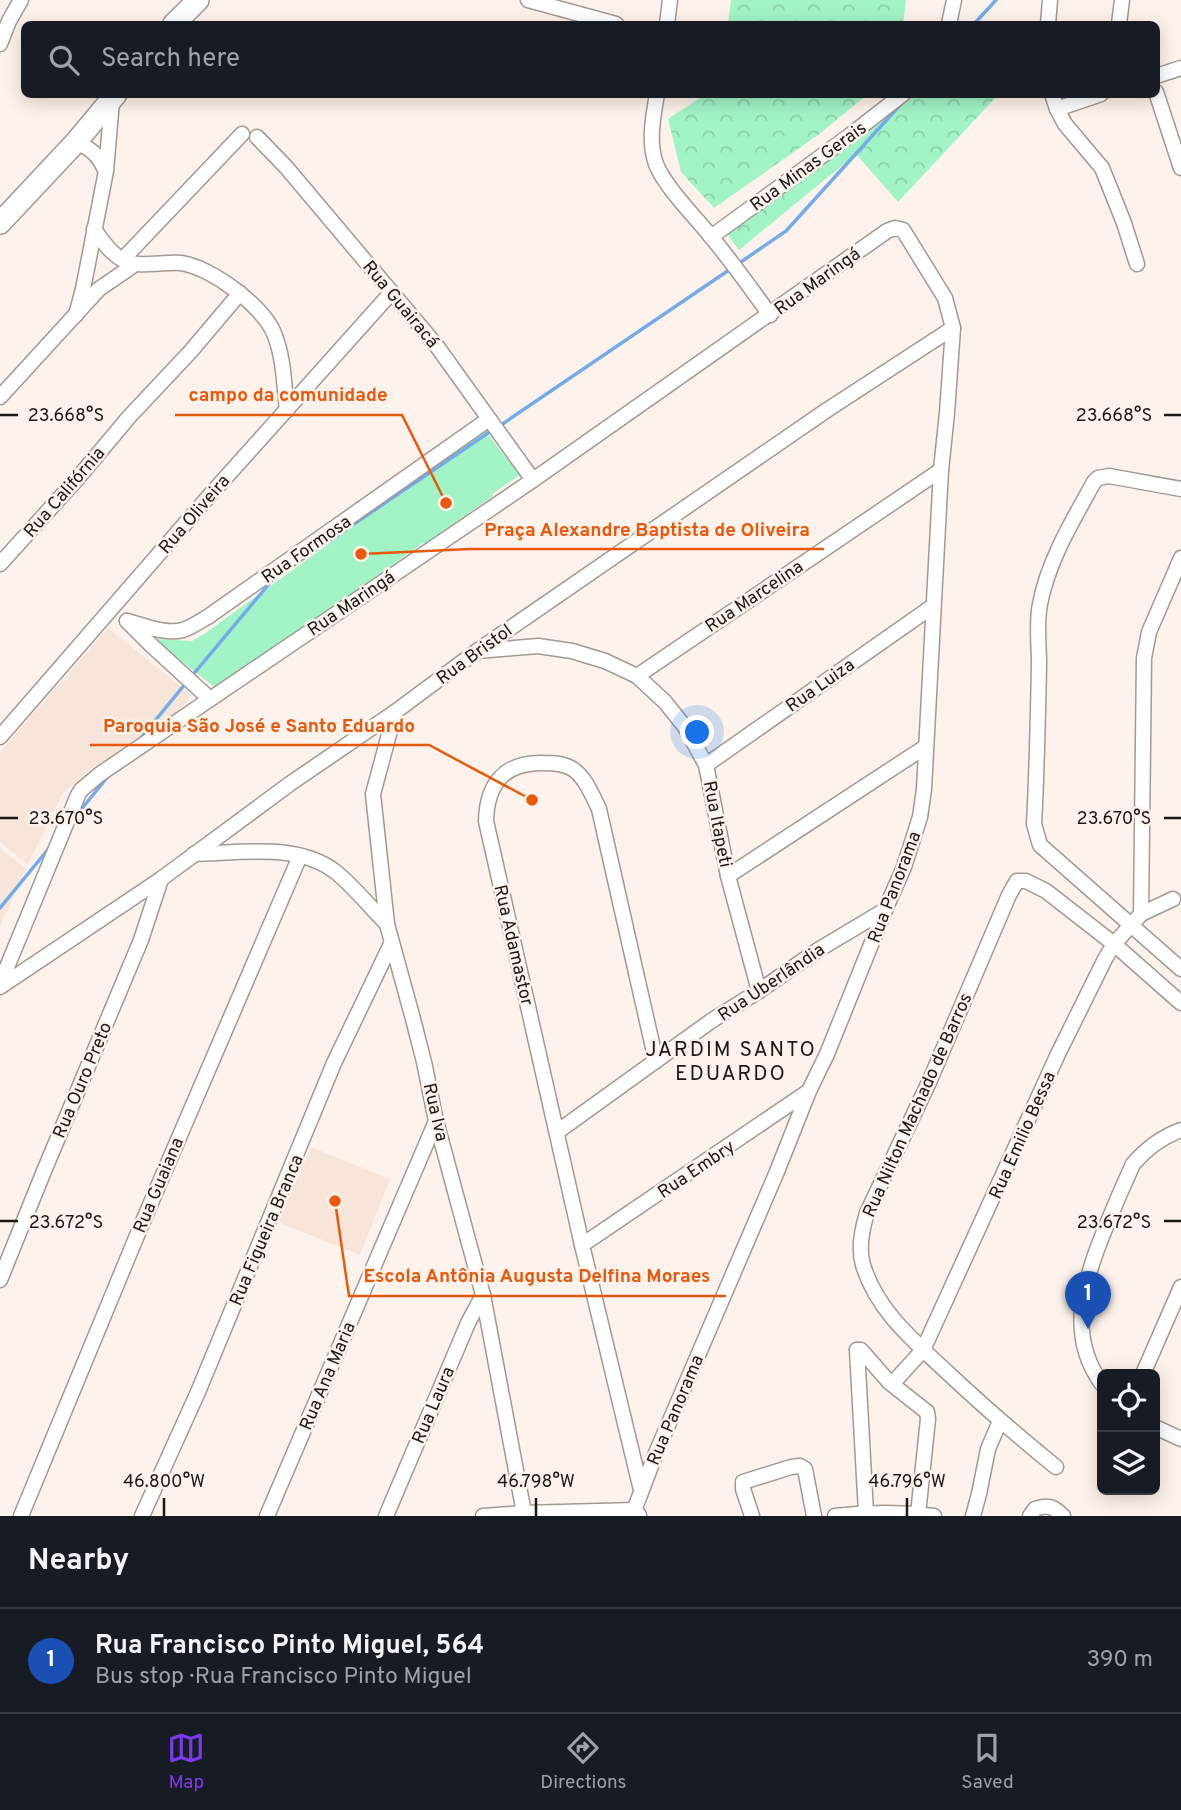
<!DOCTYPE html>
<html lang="en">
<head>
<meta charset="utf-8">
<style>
	:root { --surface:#171b24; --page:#242831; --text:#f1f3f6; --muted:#9ea1a6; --line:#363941; --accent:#7c3aed }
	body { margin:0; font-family:Overpass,sans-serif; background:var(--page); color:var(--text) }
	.controls { position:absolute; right:21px; bottom:21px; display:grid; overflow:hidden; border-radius:10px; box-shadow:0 4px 18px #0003 }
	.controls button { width:63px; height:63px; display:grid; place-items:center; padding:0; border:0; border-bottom:2px solid var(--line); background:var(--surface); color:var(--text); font:35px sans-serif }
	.you { position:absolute; left:698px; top:733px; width:24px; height:24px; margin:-18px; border:5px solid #fff; border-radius:50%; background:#1a73e8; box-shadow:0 0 0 10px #1a73e833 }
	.badge { display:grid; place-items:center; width:46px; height:46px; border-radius:50%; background:var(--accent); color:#fff; font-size:23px; font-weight:700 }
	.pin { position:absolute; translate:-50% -58px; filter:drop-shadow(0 2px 4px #0008) }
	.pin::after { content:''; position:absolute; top:37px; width:24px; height:21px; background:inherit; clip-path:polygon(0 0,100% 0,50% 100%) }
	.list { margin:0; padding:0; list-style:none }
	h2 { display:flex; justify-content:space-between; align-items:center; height:91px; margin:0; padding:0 28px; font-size:30px }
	h2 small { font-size:23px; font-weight:400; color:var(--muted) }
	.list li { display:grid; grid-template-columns:46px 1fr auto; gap:21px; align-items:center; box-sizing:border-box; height:105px; padding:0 28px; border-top:2px solid var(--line) }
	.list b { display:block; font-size:26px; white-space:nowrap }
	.list p { margin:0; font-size:23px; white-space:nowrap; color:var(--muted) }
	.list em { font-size:23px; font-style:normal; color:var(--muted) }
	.icon { flex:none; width:38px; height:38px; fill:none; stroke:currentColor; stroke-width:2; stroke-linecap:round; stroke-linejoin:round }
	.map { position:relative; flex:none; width:1181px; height:1516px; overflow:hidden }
	.search { position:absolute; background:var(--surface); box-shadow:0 4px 18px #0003; left:21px; right:21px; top:21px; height:77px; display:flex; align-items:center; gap:18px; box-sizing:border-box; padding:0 24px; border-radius:10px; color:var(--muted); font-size:26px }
	.sheet { height:196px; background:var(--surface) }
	nav { display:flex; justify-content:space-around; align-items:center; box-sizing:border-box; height:98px; border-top:2px solid var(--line); background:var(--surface); font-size:19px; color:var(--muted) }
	nav a { display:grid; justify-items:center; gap:4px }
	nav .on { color:var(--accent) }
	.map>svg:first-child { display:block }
	.built { fill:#f7e5da }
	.forest { fill:url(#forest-crowns) }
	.park { fill:#a2f4c7 }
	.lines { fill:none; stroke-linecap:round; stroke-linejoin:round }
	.stream { stroke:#75abeb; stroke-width:3.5 }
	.street-casing { stroke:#a39993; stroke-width:17 }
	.secondary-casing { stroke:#a39993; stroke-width:24 }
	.street { stroke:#fff; stroke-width:14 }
	.secondary { stroke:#fff; stroke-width:21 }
	.ticks { fill:none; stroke:#1b1815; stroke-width:2.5 }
	.labels { text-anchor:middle; stroke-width:5; stroke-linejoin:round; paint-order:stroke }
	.street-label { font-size:18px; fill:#1b1815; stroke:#fef3ec }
	.quarter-label { font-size:21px; letter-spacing:2px; fill:#1b1815; stroke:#fef3ec }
	.ticks-label { font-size:18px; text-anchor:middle; fill:#1b1815; stroke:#fef3ec; stroke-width:5; stroke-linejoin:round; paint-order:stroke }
	.leader { fill:none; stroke:#e8590c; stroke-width:2.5 }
	.callout-dot { fill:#e8590c; stroke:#fef3ec; stroke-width:2.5 }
	.callout-label { font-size:19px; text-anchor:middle; font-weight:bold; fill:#e8590c; stroke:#fef3ec; stroke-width:5; stroke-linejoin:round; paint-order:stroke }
</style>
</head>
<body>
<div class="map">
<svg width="1181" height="1516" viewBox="0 0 1181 1516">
	<defs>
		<pattern id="forest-crowns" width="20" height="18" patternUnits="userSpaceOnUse" patternTransform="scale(1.75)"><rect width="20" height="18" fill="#a2f4c7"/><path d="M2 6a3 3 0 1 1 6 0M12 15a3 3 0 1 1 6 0" fill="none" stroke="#8bd0aa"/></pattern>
	</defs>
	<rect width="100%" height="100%" fill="#fef3ec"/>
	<g class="built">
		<polygon points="108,628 192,695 177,714 147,735 91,769 62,794 28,865 0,842 0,752"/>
		<polygon points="0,848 26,869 0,927"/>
		<polygon points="311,1147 390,1179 360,1255 278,1222"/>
	</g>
	<g class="forest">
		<polygon points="731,0 906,0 903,24 728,24"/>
		<polygon points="704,95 704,94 867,95 818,135 714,208 681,172 668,119"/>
		<polygon points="914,95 998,95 898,202 856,154 739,250 728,235"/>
	</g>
	<polygon class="park" points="485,431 520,475 492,494 493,496 424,544 423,543 217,689 153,639 192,641 204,634"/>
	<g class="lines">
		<g class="stream">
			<polyline points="974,24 996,0"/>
			<polyline points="738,264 786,231 910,94"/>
			<polyline points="498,427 732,268"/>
			<polyline points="292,566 491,431"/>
			<polyline points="191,677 274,578"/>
			<polyline points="140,739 186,683"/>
			<polyline points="75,817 110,774"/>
			<polyline points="0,908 50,847"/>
		</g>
		<defs>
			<g id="street">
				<polyline points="528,0 616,24"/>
				<polyline points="667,24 670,0"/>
				<polyline points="949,24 954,0"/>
				<polyline points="1048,24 1050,0"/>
				<polyline points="1119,24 1122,0"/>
				<polyline points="0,44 9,21 21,0"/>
				<polyline points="1156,76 1181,68"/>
				<polyline points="1156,92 1181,168"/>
				<path d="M 657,94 C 653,117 648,142 656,164 C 664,185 693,215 708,233 C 730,259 750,287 770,315"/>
				<polyline points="1052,94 1057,109 1065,124 1102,168 1124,223 1137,264"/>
				<polyline points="1057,109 1101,94"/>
				<polyline points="257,137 286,167 436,345 533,480"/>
				<path d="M 76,142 C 91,149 98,154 105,170"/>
				<path d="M 94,229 C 104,244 118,264 138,264 C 152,265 167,262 181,263 C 211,267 265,307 275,336 C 284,359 284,386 287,410"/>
				<polyline points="711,237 849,136 903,94"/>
				<polyline points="123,259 242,134"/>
				<polyline points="76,315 83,289 106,171 112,101"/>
				<polyline points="0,397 99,289 134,265"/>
				<path d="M 1181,489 L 1109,476 L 1098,478 L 1094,482 C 1073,520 1048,561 1040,604 C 1036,624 1039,644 1039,663 C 1038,717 1037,770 1034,824 L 1040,845 L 1181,969"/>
				<polyline points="0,564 77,479 129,417 191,351 240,293"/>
				<path d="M 127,621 C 144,625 165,635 183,630 C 192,627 201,621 209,616 L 489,419"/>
				<polyline points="127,621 151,645 210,699"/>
				<polyline points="478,651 538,646 572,651 605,661 637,676 665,702 685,727 706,765 728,876 759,991"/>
				<polyline points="637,676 941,470"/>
				<polyline points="395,712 373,794 387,924 413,1019 424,1062 436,1121 483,1295 524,1513"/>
				<polyline points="0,737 210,495 391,293"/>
				<polyline points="706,765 933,606"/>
				<path d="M 194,854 C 240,853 299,842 337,873 C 355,888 371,908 387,924"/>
				<polyline points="728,876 925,747"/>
				<polyline points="1141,914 1173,899"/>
				<polyline points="0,984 78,795 81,790 100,774 533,480 887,231 895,228 903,230 945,298 953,328 947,413 941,470 924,789 920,817 904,867 885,910 827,1054 809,1091 776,1174 656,1453 632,1516"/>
				<polyline points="0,987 161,879 291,783 395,712 477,651 596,569 827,410 953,328"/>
				<polyline points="557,1132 711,1021 759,991 818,950 885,910"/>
				<polyline points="582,1245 809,1091"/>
				<polyline points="0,1280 44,1171 141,940 161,879"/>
				<polyline points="857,1350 861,1350 889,1382 927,1412 928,1419 918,1514"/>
				<polyline points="857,1350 866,1513"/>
				<polyline points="1143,1374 1181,1287"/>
				<polyline points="892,1384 923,1350 1058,1054 1105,959 1114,944 1141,914 1144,658 1149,632 1181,558"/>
				<path d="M 1102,1384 C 1066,1335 1084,1280 1105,1229 C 1114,1207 1123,1186 1133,1164 C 1146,1149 1161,1137 1181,1130"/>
				<polyline points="1155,1427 1181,1439"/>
				<path d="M 1056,1467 C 1019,1437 983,1406 948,1373 C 914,1341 877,1311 863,1265 C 858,1248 862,1229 867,1213 L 930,1080 L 1009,895 L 1017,881 L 1026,881 L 1046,891 L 1114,944 L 1181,1003"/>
				<path d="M 641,1490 L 582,1245 L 486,821 C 487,784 504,762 543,763 C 552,763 562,763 571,768 C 585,776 592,795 599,809 L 656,1061"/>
				<polyline points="21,1516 138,1233 300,856"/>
				<polyline points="142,1516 198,1392 334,1063 391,944"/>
				<polyline points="267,1516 436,1121"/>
				<polyline points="386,1516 468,1323 483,1295"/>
				<polyline points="483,1516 524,1513 635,1510 639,1515"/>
				<polyline points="752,1516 743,1489 743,1482 791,1467 800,1466 805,1469 814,1516"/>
				<path d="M 835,1516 C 868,1512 902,1512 934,1516"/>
				<polyline points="973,1516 979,1494 988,1449 1000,1421"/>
				<path d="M 1030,1516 L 1035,1509 C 1048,1504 1054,1507 1063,1516"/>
			</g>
			<g id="secondary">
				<polyline points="174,24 198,0"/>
				<polyline points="0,223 76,142 116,94"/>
			</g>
		</defs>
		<use href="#street" class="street-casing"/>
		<use href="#secondary" class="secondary-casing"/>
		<use href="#street" class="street"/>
		<use href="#secondary" class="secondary"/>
	</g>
	<path class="ticks" d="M 0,415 L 18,415M 1164,415 L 1181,415M 0,818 L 18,818M 1164,818 L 1181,818M 0,1221 L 18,1221M 1164,1221 L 1181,1221M 164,1498 L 164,1516M 536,1498 L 536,1516M 907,1498 L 907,1516"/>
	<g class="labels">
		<g class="street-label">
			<text transform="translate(808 166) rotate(-36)" y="6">Rua Minas Gerais</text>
			<text transform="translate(817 281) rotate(-36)" y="6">Rua Maringá</text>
			<text transform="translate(401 304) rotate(50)" y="6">Rua Guairacá</text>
			<text transform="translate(64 492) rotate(-49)" y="6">Rua Califórnia</text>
			<text transform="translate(194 514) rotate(-49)" y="6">Rua Oliveira</text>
			<text transform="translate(306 549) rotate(-35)" y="6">Rua Formosa</text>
			<text transform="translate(754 596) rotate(-34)" y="6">Rua Marcelina</text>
			<text transform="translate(351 603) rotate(-34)" y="6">Rua Maringá</text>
			<text transform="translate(474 654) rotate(-36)" y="6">Rua Bristol</text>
			<text transform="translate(820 685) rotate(-35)" y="6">Rua Luiza</text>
			<text transform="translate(718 824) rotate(79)" y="6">Rua Itapeti</text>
			<text transform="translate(894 887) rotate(-69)" y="6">Rua Panorama</text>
			<text transform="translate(514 945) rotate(77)" y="6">Rua Adamastor</text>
			<text transform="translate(771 982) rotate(-34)" y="6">Rua Uberlândia</text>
			<text transform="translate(82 1080) rotate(-67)" y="6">Rua Ouro Preto</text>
			<text transform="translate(917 1105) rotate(-66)" y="6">Rua Nilton Machado de Barros</text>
			<text transform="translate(436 1112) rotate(77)" y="6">Rua Iva</text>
			<text transform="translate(1022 1135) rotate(-66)" y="6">Rua Emilio Bessa</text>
			<text transform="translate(696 1169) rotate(-34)" y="6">Rua Embry</text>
			<text transform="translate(158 1185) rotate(-67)" y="6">Rua Guaiana</text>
			<text transform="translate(266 1230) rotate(-67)" y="6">Rua Figueira Branca</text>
			<text transform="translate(327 1376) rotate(-67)" y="6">Rua Ana Maria</text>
			<text transform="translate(433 1405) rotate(-67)" y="6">Rua Laura</text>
			<text transform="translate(675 1410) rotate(-67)" y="6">Rua Panorama</text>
		</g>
		<g class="quarter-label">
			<text x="731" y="1056">JARDIM SANTO<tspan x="731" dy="24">EDUARDO</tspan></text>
		</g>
	</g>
	<g class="ticks-label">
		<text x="66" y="421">23.668°S</text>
		<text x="1114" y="421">23.668°S</text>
		<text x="66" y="824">23.670°S</text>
		<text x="1114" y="824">23.670°S</text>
		<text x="66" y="1228">23.672°S</text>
		<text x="1114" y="1228">23.672°S</text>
		<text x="164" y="1487">46.800°W</text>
		<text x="536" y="1487">46.798°W</text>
		<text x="907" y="1487">46.796°W</text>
	</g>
	<path class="leader" d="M446 503L402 415H175M361 554L470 549H824M532 800L429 745H90M335 1201L349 1296H726"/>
	<g class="callout-dot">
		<circle cx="446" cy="503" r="7"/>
		<circle cx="361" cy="554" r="7"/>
		<circle cx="532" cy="800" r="7"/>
		<circle cx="335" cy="1201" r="7"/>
	</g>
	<g class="callout-label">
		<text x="288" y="401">campo da comunidade</text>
		<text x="647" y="536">Praça Alexandre Baptista de Oliveira</text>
		<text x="259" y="732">Paroquia São José e Santo Eduardo</text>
		<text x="537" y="1282">Escola Antônia Augusta Delfina Moraes</text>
	</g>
</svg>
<div class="controls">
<button><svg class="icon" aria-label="locate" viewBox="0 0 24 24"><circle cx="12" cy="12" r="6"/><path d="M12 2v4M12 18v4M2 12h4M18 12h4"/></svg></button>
<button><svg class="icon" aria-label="layers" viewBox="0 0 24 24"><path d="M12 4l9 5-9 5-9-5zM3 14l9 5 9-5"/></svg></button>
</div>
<div class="you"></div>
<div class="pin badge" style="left:1088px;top:1329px;background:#1a4fb4">1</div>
<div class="search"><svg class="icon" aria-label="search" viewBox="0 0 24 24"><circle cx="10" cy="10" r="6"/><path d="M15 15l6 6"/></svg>Search here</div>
</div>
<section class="sheet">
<h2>Nearby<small></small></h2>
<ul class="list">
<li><span class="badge" style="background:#1a4fb4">1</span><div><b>Rua Francisco Pinto Miguel, 564</b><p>Bus stop · Rua Francisco Pinto Miguel</p></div><em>390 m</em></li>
</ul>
</section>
<nav>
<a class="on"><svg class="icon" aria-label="map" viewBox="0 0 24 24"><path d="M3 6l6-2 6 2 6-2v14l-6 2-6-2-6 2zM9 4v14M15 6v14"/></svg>Map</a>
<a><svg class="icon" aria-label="directions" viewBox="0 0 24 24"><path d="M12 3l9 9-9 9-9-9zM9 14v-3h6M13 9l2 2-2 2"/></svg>Directions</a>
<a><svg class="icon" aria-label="saved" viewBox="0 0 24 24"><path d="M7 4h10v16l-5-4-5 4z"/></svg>Saved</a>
</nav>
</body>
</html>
